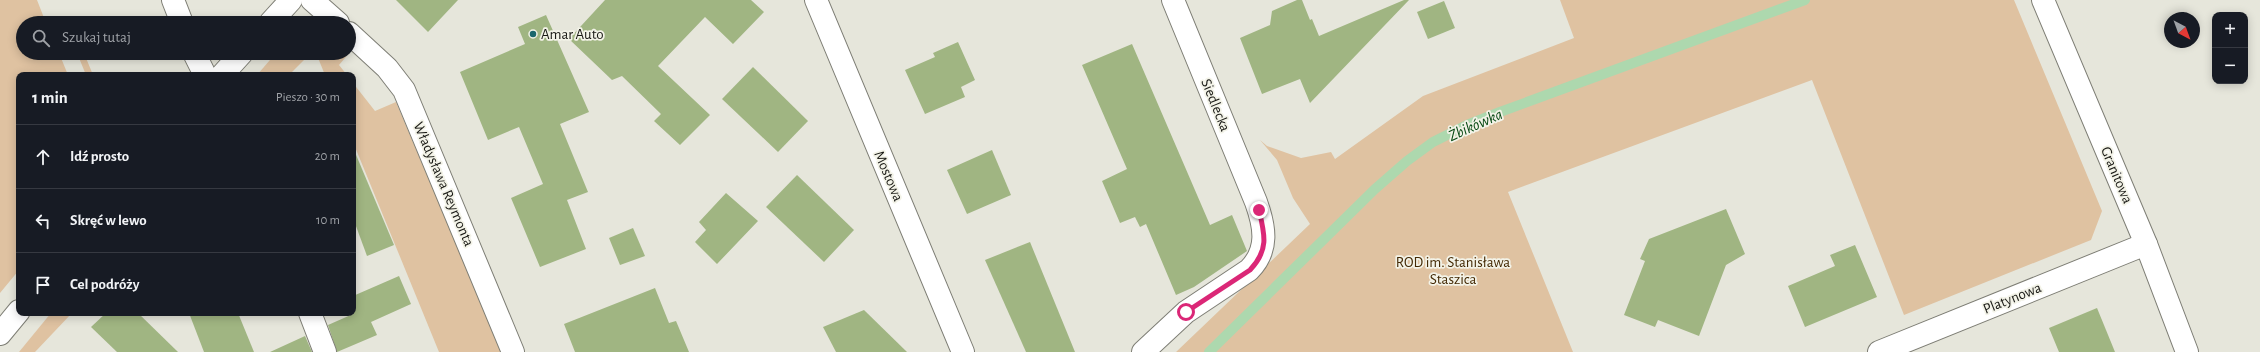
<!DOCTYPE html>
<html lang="pl">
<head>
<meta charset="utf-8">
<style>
	:root { --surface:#171b24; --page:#20242c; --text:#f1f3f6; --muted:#9ea1a6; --line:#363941 }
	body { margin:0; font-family:"Alegreya Sans",sans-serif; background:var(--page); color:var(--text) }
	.controls { position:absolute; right:12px; top:12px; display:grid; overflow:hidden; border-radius:8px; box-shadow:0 2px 10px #0003 }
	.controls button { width:36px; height:36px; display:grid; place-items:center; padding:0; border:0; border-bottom:1px solid var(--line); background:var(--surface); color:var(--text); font:20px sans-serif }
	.compass { position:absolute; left:2164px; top:12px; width:36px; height:36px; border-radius:50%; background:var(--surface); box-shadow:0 2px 10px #0003; rotate:139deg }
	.stop { position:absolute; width:12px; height:12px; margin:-9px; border:3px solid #db2777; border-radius:50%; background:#fff }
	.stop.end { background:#db2777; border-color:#fff; box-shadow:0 1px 4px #0008 }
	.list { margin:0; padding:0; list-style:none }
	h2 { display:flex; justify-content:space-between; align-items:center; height:52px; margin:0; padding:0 16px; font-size:17px }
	h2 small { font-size:13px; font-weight:400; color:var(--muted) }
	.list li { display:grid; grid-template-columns:26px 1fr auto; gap:12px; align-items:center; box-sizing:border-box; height:64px; padding:0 16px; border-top:1px solid var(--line) }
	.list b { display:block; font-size:15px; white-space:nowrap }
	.list em { font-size:13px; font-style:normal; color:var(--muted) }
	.icon { flex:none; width:22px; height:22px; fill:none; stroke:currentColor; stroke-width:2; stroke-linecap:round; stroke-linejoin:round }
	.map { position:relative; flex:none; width:2260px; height:352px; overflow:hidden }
	.search { position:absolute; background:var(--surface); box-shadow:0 2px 10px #0003; left:16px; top:16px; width:340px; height:44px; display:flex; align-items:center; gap:10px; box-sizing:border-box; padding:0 14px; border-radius:22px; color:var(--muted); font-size:15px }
	.panel { position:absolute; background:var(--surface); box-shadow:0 2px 10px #0003; left:16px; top:72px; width:340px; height:244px; border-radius:8px }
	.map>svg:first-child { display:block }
	.green { fill:#dfc2a1 }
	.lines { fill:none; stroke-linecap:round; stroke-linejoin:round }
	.stream { stroke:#add8ae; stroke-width:10 }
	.building { fill:#a0b582 }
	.minor-casing { stroke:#7e7e75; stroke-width:24 }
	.minor { stroke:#fff; stroke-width:22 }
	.route { stroke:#db2777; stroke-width:5 }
	.poi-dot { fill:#1a676d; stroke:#f3f3e8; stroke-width:1.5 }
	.labels { text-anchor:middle; stroke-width:3.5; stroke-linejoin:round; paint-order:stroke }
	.poi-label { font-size:15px; fill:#181814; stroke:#f3f3e8; text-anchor:start }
	.street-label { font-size:15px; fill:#181814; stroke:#f3f3e8 }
	.park-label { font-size:15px; fill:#432904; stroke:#f3f3e8 }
	.water-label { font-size:16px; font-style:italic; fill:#074913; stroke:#f3f3e8 }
</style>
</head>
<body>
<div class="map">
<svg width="2260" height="352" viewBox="0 0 2260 352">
	<rect width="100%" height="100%" fill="#e6e6db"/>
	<g class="green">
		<polygon points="0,0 37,0 46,23 23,23 23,53 59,53 68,75 19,75 19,270 0,293"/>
		<polygon points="1560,0 2014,0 2102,211 2091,240 1904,315 1812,80 1508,192 1573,352 1176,352 1310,224 1293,198 1277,160 1260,140 1267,146 1301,158 1331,152 1335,159 1423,96 1574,38"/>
		<polygon points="349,49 351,51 339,65 347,75 325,75 316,53 349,53"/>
		<polygon points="77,53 84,53 93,75 86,75"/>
		<polygon points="276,53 311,53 289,75 257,75"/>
		<polygon points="353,83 375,111 396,102 502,352 439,352 353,142"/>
		<polygon points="51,313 72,313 35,352 19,352"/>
	</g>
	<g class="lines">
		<polyline class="stream" points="1209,352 1375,189 1407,161 1433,142 1467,125 1500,112 1805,0"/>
	</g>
	<g class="building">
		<polygon points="396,0 458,0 428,32"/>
		<polygon points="605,0 751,0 764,12 733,44 705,17 658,66 710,115 680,145 654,121 661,114 622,76 612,80 569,39"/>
		<polygon points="1297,0 1302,0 1310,20 1312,19 1319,36 1404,0 1409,0 1310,103 1300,79 1262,94 1240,38 1270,25 1272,11"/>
		<polygon points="1444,1 1455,28 1428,39 1417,12"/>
		<polygon points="546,15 589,112 560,124 588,192 567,200 586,249 540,267 511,198 543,184 519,127 488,140 460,72 525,44 518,27"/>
		<polygon points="958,42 975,80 961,87 965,97 925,114 905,70 935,57 933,53"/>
		<polygon points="1132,44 1210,225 1232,215 1247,251 1194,287 1176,295 1146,224 1140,227 1135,217 1120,223 1102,181 1127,169 1082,65"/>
		<polygon points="753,67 808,121 778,152 722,99"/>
		<polygon points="354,150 394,245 367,256 353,218"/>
		<polygon points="992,150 1011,195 967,214 947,170"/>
		<polygon points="797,175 854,230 824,262 766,207"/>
		<polygon points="726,193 758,221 717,264 695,242 706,230 699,222"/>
		<polygon points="1726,209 1745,254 1726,265 1699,336 1658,320 1655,327 1624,315 1645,261 1640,259 1649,239"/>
		<polygon points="633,228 645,256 620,265 609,238"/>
		<polygon points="1030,242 1075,352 1026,352 985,260"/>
		<polygon points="1855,245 1877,297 1805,327 1788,286 1835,266 1830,255"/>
		<polygon points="399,276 411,304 371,322 377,335 337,352 328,325 353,314 353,296"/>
		<polygon points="655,288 669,323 676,321 689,352 575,352 564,324"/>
		<polygon points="2097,308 2115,352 2059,352 2049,328"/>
		<polygon points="864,310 907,352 836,352 823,327"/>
		<polygon points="106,313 138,313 178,352 117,352 91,327"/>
		<polygon points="189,313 238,313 254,352 204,352"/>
		<polygon points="305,336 312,352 270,352"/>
	</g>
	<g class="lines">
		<defs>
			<g id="minor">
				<polyline points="173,0 182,23"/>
				<polyline points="312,0 338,23"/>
				<polyline points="816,0 963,352"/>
				<polyline points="2043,0 2146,244 2187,352"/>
				<polyline points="270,23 291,0"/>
				<polyline points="349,33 387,68 404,90 513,352"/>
				<polyline points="194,53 205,75"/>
				<polyline points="222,75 242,53"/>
				<polyline points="310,313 325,352"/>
				<polyline points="0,334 19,311"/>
				<path d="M 1143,352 L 1186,312 L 1249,270 C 1269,250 1265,227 1256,202 L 1173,0"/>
				<polyline points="1879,352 2146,244"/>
			</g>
		</defs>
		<use href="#minor" class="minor-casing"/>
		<use href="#minor" class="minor"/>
	</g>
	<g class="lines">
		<path class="route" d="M 1186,312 L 1250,270 C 1269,250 1265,235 1259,210"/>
	</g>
	<circle class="poi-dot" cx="533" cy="34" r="4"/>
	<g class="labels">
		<g class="poi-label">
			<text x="541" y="39">Amar Auto</text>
		</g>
		<g class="street-label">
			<text transform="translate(1216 105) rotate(68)" y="5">Siedlecka</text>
			<text transform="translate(2117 175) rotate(67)" y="5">Granitowa</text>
			<text transform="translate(889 176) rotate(67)" y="5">Mostowa</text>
			<text transform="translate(444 184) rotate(67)" y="5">Władysława Reymonta</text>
			<text transform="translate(2012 298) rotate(-22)" y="5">Platynowa</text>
		</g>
		<g class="park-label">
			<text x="1453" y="267">ROD im. Stanisława<tspan x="1453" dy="17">Staszica</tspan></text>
		</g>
		<g class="water-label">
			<text transform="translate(1475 124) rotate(-24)" y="6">Żbikówka</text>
		</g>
	</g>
</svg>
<div class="controls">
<button>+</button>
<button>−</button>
</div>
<svg class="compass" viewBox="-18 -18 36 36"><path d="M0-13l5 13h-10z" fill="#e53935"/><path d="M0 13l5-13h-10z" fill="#9ea1a6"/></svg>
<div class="stop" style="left:1186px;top:312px"></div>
<div class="stop end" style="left:1259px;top:210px"></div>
<div class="search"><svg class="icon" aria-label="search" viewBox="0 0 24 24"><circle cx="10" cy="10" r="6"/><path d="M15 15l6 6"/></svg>Szukaj tutaj</div>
<section class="panel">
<h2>1 min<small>Pieszo · 30 m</small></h2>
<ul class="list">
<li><svg class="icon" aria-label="ahead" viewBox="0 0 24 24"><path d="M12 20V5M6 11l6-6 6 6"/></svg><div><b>Idź prosto</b></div><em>20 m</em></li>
<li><svg class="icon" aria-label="left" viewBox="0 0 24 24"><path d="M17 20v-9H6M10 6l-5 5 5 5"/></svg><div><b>Skręć w lewo</b></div><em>10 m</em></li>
<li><svg class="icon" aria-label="arrive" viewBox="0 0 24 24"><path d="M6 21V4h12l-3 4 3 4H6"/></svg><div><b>Cel podróży</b></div></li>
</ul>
</section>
</div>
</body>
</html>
